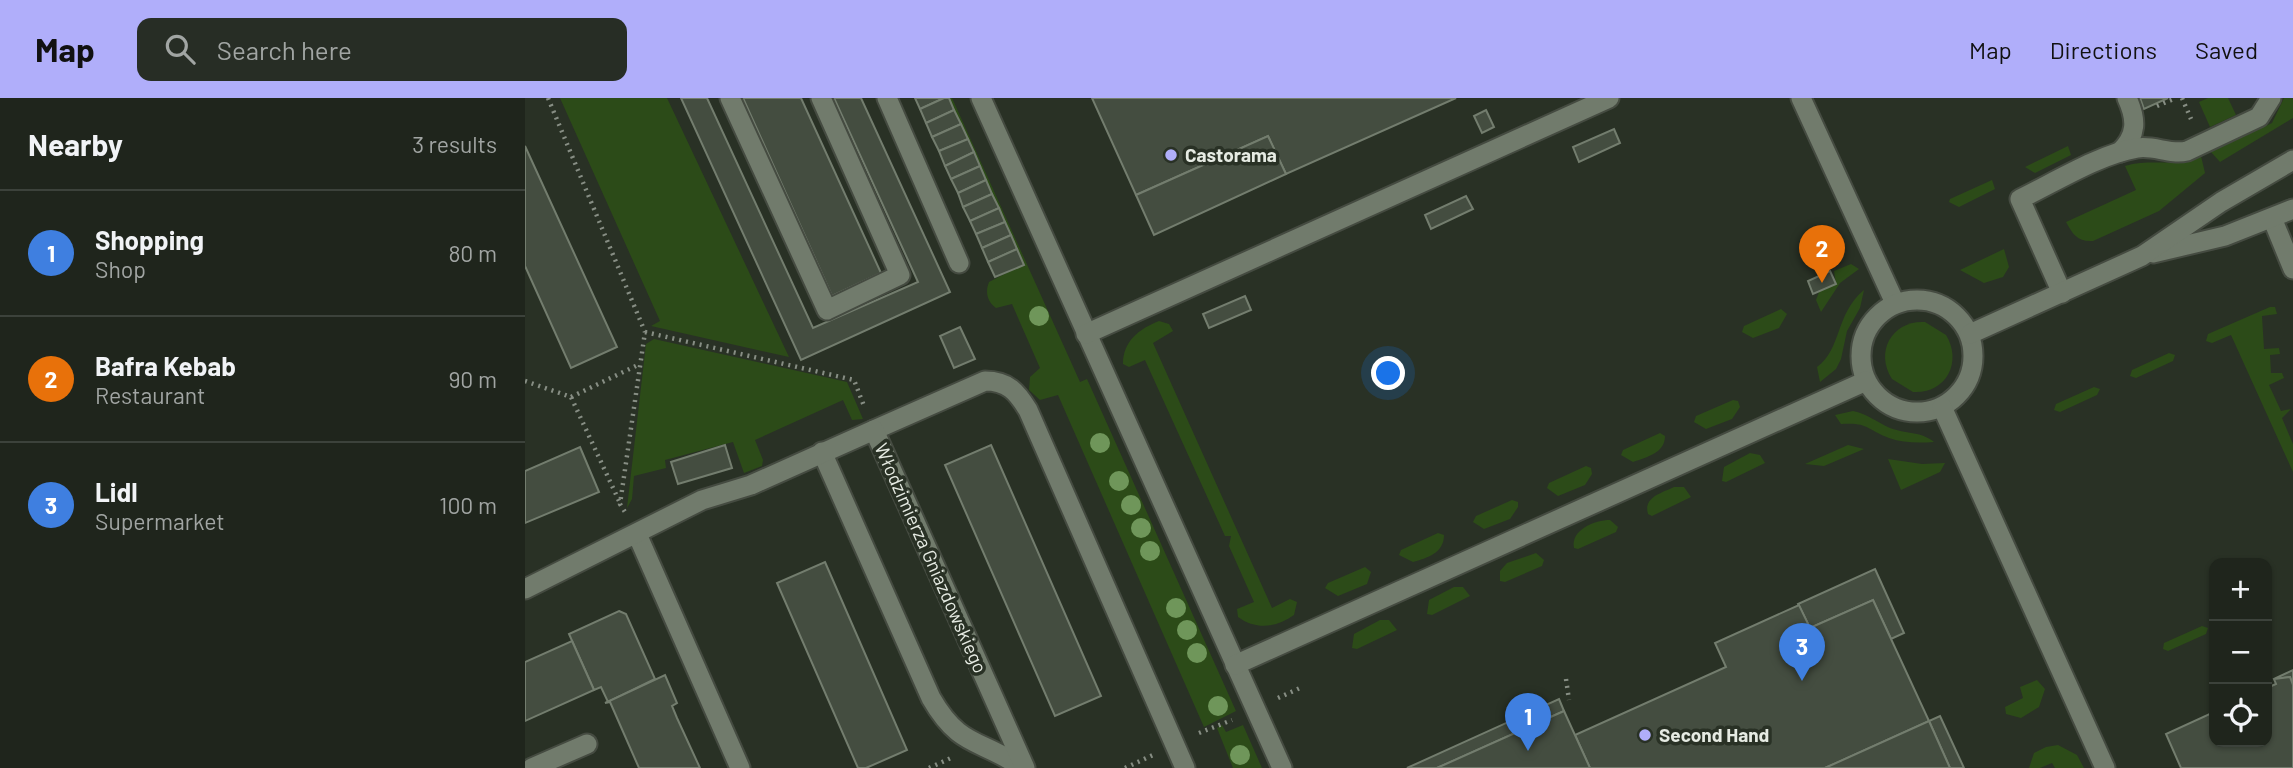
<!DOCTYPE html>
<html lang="en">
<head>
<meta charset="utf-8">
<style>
	:root { --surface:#1f251c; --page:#272d25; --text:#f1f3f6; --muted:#a1a5a3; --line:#3c423b; --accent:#b0aefa }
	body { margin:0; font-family:Barlow,sans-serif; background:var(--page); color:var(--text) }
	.controls { position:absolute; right:21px; bottom:21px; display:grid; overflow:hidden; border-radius:14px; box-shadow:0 2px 5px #0004 }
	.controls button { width:63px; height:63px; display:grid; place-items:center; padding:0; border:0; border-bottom:2px solid var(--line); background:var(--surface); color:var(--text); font:35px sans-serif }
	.you { position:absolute; left:864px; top:276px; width:24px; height:24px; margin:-18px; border:5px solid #fff; border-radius:50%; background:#1a73e8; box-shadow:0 0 0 10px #1a73e833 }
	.badge { display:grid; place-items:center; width:46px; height:46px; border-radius:50%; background:var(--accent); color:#fff; font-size:23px; font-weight:700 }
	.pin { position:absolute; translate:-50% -58px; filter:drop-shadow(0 2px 4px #0008) }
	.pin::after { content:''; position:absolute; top:37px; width:24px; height:21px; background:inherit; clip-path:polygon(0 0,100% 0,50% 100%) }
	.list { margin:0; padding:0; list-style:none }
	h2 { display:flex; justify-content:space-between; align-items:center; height:91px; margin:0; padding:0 28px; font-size:30px }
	h2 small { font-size:23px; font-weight:400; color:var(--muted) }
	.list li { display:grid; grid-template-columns:46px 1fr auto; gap:21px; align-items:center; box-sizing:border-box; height:126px; padding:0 28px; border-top:2px solid var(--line) }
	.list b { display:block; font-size:26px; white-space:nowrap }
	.list p { margin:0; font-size:23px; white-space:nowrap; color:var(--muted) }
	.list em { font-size:23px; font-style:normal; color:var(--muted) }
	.icon { flex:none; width:38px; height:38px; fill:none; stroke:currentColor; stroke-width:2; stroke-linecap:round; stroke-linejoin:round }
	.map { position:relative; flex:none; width:1768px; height:670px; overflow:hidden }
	header { display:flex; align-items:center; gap:42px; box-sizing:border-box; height:98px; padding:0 35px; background:var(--accent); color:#111 }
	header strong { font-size:33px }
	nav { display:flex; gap:38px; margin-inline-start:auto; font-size:24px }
	.search { width:490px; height:63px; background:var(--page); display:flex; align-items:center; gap:18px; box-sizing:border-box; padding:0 24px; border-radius:14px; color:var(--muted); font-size:26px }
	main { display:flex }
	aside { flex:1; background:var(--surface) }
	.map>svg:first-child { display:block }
	.green { fill:#2c4b18 }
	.building { fill:#444d40; stroke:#737d6e; stroke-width:2 }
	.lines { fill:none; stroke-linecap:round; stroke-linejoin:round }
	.service-casing { stroke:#454b41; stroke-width:23 }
	.minor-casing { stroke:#454b41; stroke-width:23 }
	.path { stroke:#878e84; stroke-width:4.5; stroke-dasharray:2 5; stroke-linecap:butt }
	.service { stroke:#717b6c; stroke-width:19 }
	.minor { stroke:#717b6c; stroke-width:19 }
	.tree { fill:#6f965a }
	.poi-dot { fill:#b0aefa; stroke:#293125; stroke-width:2.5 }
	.labels { text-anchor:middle; stroke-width:7; stroke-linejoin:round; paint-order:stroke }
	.poi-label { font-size:19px; font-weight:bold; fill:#e6ebe3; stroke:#293125; text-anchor:start }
	.street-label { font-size:19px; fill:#e6ebe3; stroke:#293125 }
</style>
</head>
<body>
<header>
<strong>Map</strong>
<div class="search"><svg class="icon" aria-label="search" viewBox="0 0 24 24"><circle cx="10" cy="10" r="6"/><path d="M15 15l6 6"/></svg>Search here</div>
<nav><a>Map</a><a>Directions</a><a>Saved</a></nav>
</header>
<main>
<aside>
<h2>Nearby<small>3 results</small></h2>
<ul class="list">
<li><span class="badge" style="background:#3f7fe0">1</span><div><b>Shopping</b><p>Shop</p></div><em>80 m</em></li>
<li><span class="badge" style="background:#e8710a">2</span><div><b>Bafra Kebab</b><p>Restaurant</p></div><em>90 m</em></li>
<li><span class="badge" style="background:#3f7fe0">3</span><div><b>Lidl</b><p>Supermarket</p></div><em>100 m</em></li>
</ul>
</aside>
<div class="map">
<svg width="1768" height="670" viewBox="0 0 1768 670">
	<rect width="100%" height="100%" fill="#293125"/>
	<g class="green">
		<polygon points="35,0 142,0 264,259 126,228 135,223"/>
		<path d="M 424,0 L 427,0 L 555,284 L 562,281 L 711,613 L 679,629 L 533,297 L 515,302 L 504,292 L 505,279 L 515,270 L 487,206 L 471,210 C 462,203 460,194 464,184 L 499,166 Z"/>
		<polygon points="1683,0 1703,0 1711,17 1685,29 1674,4"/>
		<polygon points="1759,0 1768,0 1768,20 1695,64 1686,54 1747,25"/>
		<polygon points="1543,48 1546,57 1510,75 1500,69"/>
		<path d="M 1676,58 L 1680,75 L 1634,113 L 1568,143 C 1553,144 1548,137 1541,124 L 1611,92 L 1600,68 C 1625,60 1652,70 1676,58 Z"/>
		<polygon points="1467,82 1470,91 1434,109 1424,104 1425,101"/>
		<polygon points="1479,151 1484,169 1478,179 1459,185 1435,172"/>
		<polygon points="1326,166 1334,171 1315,185 1296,214 1291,202 1294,194 1311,186 1309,173"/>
		<path d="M 1339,192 L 1335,210 L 1322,233 L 1316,261 L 1311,271 L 1295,284 L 1292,269 C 1317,251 1310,216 1339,192 Z"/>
		<polygon points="1745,209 1750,209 1752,216 1737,218 1739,251 1754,250 1755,256 1745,257 1746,275 1757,275 1759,280 1744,287 1756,313 1766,311 1757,320 1768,346 1768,374 1706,237 1687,245 1681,243 1683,236"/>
		<polygon points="1256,211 1262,216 1254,230 1228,240 1217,234 1219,228"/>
		<path d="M 634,223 L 644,226 L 648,233 L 628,245 L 747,510 L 765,501 L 772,504 L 769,517 C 751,530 731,532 713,519 L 712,511 L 729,504 L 704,448 L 706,438 L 700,438 L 620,262 L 604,269 L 598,266 C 598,243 614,231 634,223 Z"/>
		<path d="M 1400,224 L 1421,237 C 1438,265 1420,296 1388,294 L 1367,281 C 1349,253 1368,222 1400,224 Z"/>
		<polygon points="129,241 322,284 338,321 327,322 318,302 230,342 238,362 237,368 219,375 208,344 140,362 141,370 109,378 107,401 102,410 121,246"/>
		<polygon points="1644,255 1650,257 1648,263 1611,280 1605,278 1607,272"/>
		<polygon points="1569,289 1575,291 1572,297 1535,314 1529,312 1531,306"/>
		<polygon points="1208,302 1213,303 1215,309 1207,321 1181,331 1169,324 1171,318"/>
		<path d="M 1328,313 C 1342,316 1352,324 1365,330 C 1380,336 1396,333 1409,344 C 1393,345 1378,345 1364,340 C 1341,331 1343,324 1316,326 L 1310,317 Z"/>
		<path d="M 1135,335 L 1140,338 C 1140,355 1122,359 1108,364 L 1096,357 L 1098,352 Z"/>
		<polygon points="1323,347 1339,351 1299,368 1280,366"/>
		<polygon points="1225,355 1235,357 1240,365 1201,384 1197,383 1199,369"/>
		<polygon points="1363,361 1397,366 1420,365 1415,374 1376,392"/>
		<polygon points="1061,368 1066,370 1067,376 1060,387 1033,398 1022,390 1024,385"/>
		<path d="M 1149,389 L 1159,389 L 1166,399 L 1127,418 L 1123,416 C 1118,399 1137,395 1149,389 Z"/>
		<polygon points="987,402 993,404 993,409 985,421 959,431 948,424 951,418"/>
		<path d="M 1085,422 L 1093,429 L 1091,434 L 1053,451 L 1049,450 C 1045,432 1070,422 1085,422 Z"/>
		<path d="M 913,435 L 919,437 C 919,455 902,460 888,464 L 874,457 L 876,452 Z"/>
		<polygon points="1011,455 1019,462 1017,468 980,484 975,483 975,473 982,465"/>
		<polygon points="840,469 846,474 842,486 813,498 800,490 803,485"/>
		<polygon points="929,489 938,489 945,498 907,517 902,516 904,502"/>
		<polygon points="855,522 864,522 872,532 832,551 827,550 829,536"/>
		<polygon points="1677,528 1683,530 1681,536 1643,553 1638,551 1639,545"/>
		<polygon points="1512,582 1520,591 1514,609 1496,620 1481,616 1480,609 1498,600 1495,589"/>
		<polygon points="697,627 701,634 718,627 737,670 708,670 692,630"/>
		<polygon points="1533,647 1552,657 1559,670 1530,670 1527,665 1515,670 1504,670 1509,655 1521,649"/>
	</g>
	<g class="building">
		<polygon points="156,0 182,0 288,230 393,184 309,0 336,0 425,194 276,262"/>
		<polygon points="218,0 276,0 356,175 307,198"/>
		<polygon points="390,0 419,0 395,11"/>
		<polygon points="419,0 424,0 429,12 401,25 395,11"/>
		<polygon points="567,0 931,0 761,76 743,38 611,97"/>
		<polygon points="1615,0 1643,0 1619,11"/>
		<polygon points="429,12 436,26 407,39 401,25"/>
		<polygon points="961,12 969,29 957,35 949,18"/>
		<polygon points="436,26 443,41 414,53 407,39"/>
		<polygon points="1089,31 1095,45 1054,64 1048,49"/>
		<polygon points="743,38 761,76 629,137 611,97"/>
		<polygon points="443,41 449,54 420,68 414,53"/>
		<polygon points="0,48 92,249 46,270 0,168"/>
		<polygon points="449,54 455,68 426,81 420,68"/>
		<polygon points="455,68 461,82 433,95 426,81"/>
		<polygon points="461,82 467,96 438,109 433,95"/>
		<polygon points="467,96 474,110 445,123 438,109"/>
		<polygon points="941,98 948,111 906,131 900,117"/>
		<polygon points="474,110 480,124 451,136 445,123"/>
		<polygon points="480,124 486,137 457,150 451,136"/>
		<polygon points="486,137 492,151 463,164 457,150"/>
		<polygon points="492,151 499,167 470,179 463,164"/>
		<polygon points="1305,173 1311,186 1288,196 1283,183"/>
		<polygon points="720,198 726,212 684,230 678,216"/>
		<polygon points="435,229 450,261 429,270 415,238"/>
		<polygon points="200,347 207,370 153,386 146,364"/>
		<polygon points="466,347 576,598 530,618 420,367"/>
		<polygon points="55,349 74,394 0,425 0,373"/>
		<polygon points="300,464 382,652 341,670 333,670 252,485"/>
		<polygon points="1350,471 1379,535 1366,541 1348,502 1285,530 1273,506"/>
		<polygon points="1348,502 1404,623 1300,670 1065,670 1050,637 1201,569 1190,545 1274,507 1285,530"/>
		<polygon points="94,513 101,516 130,581 83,604 76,589 69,592 44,536"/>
		<polygon points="47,543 69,592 0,623 0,564"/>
		<polygon points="1768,572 1768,587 1765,579 1749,581"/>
		<polygon points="140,577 152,605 147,608 152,620 175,670 114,670 85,604 80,605"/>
		<polygon points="1765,579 1768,587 1768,670 1656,670 1641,636 1689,614 1689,644 1742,644 1742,590 1751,586 1749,581"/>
		<polygon points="1034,601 1039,613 912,670 882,670"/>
		<polygon points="1039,613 1065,670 912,670"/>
		<polygon points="1415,618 1439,670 1425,670 1404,623"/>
		<polygon points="1404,623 1425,670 1300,670"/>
	</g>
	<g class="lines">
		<defs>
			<g id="service">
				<polyline points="205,0 302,212 375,177 296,0"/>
				<polyline points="362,0 434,165"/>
				<polyline points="456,0 757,670"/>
				<polyline points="1276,0 1370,205"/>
				<path d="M 1595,54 C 1612,37 1612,22 1602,0"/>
				<polyline points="1747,120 1768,171"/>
				<polyline points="1628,155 1700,138 1768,111"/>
				<path d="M 1537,195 L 1495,101 C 1530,84 1575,56 1612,50 C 1629,47 1645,57 1662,53 L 1734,19 L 1746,0"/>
				<circle cx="1392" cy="258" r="56"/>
				<polyline points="561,236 1084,0"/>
				<polyline points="1445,236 1617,158 1696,104 1768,62"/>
				<polyline points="1417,309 1580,670"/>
				<path d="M 349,332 L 460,283 C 483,283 492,294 503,312 L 660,670"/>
				<path d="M 297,354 L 406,600 C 436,652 456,640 497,670"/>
				<polyline points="112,436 215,670"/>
				<polyline points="710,567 1341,283"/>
				<polyline points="7,670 62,646"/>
			</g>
			<polyline id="minor" points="0,491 177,402 226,387 349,332 500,670"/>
		</defs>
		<use href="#service" class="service-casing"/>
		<use href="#minor" class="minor-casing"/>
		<g class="path">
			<polyline points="23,0 120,234 95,406 100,414"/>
			<polyline points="1657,0 1666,21"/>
			<polyline points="1632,8 1651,0"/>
			<polyline points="120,234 329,282 339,308"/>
			<polyline points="0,283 46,299 95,405"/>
			<polyline points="46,299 115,266"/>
			<polyline points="1041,581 1044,602"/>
			<polyline points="753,600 775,590"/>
			<polyline points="674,635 707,622"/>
			<polyline points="404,670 426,660"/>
			<polyline points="600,670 628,657"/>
		</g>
		<use href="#service" class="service"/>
		<use href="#minor" class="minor"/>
	</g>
	<g class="tree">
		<circle cx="514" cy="218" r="10"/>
		<circle cx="575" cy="345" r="10"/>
		<circle cx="594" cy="383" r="10"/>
		<circle cx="606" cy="407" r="10"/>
		<circle cx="616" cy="430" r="10"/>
		<circle cx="625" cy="453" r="10"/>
		<circle cx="651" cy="510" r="10"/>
		<circle cx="662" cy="532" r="10"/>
		<circle cx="672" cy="555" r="10"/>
		<circle cx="693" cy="608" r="10"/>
		<circle cx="715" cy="657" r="10"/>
	</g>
	<g class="poi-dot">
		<circle cx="646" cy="57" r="7"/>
		<circle cx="1120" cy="637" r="7"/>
	</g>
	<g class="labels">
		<g class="poi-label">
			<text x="660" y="64">Castorama</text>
			<text x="1134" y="644">Second Hand</text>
		</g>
		<g class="street-label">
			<text transform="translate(406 460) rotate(66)" y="7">Włodzimierza Gniazdowskiego</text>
		</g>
	</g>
</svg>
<div class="controls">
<button>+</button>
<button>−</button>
<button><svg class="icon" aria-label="locate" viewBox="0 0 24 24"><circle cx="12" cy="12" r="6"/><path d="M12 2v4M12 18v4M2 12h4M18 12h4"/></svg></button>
</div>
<div class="you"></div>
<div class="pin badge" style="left:1003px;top:653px;background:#3f7fe0">1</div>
<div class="pin badge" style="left:1297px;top:185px;background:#e8710a">2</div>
<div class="pin badge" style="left:1277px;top:583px;background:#3f7fe0">3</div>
</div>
</main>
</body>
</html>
